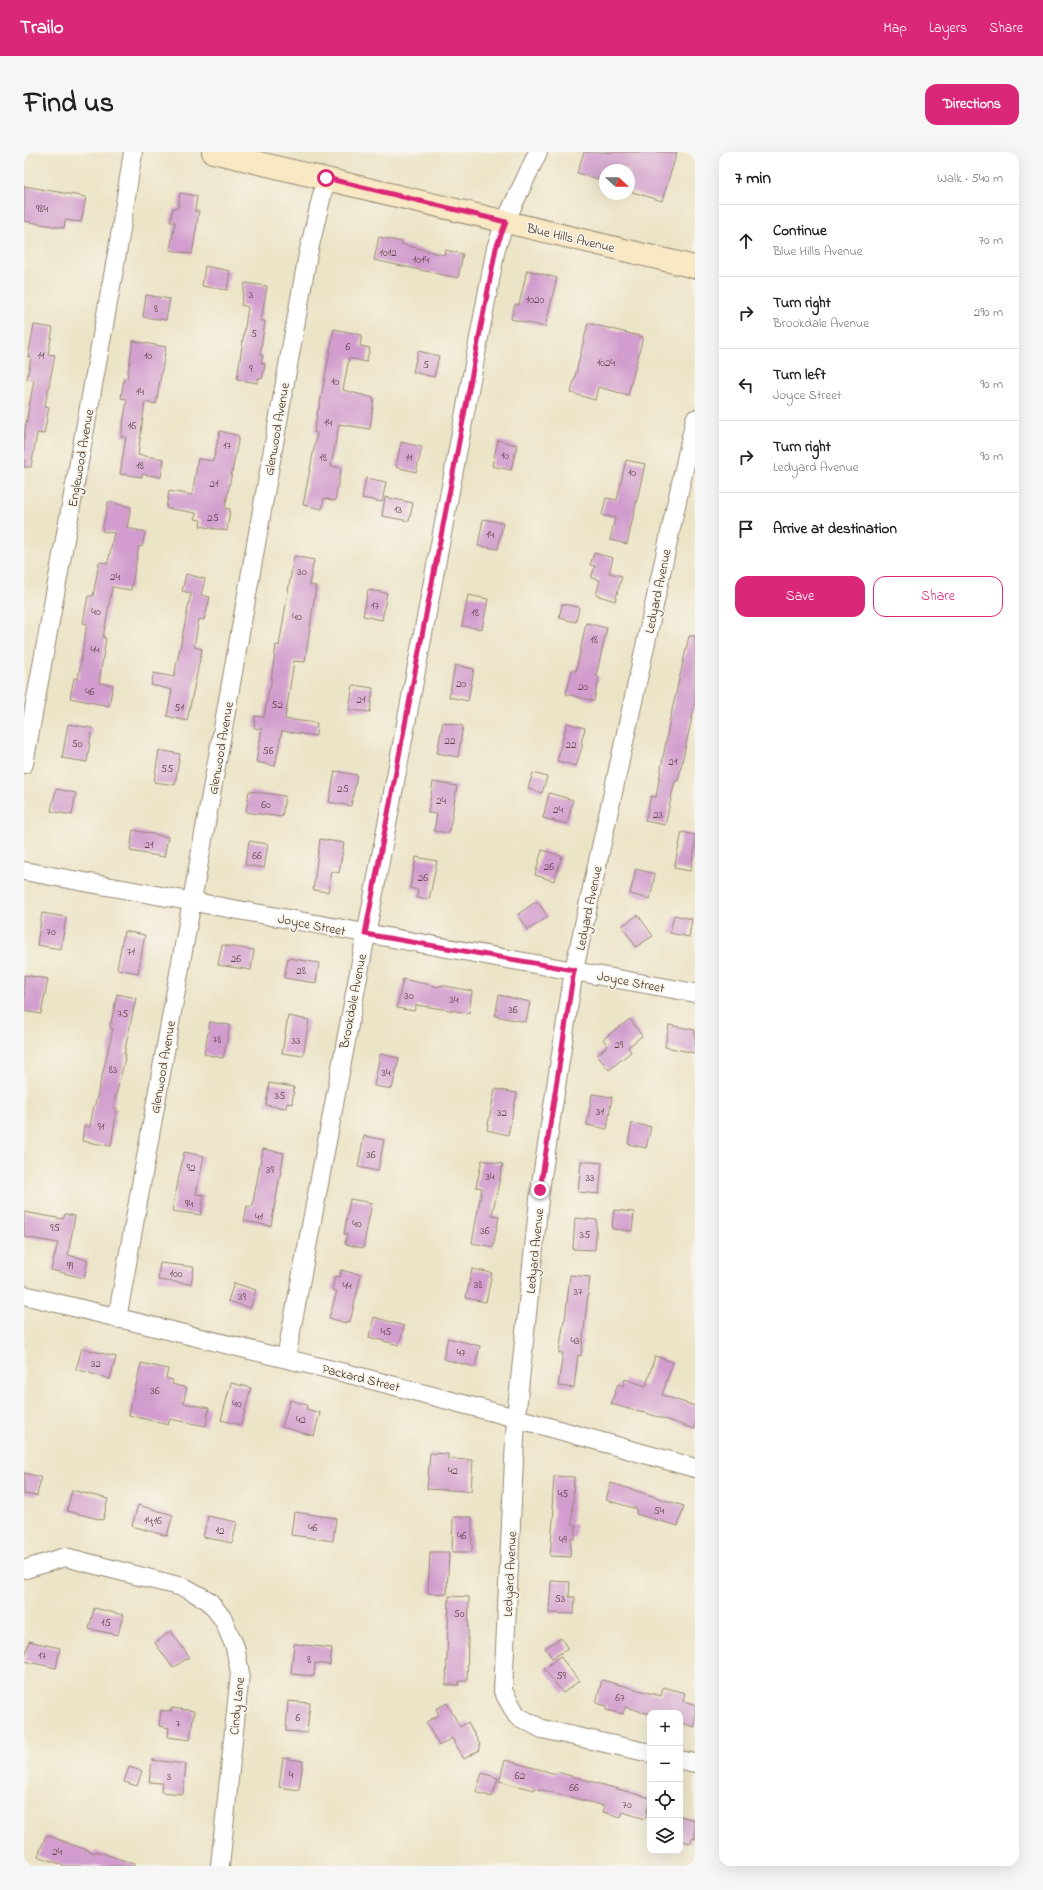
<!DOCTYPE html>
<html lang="en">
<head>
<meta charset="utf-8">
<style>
	:root { --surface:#fff; --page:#f6f6f6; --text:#202124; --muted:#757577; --line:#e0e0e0; --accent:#db2777 }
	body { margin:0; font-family:"Indie Flower",sans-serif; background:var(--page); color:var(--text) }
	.controls { position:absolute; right:12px; bottom:12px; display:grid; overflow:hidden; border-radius:8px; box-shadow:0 4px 16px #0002 }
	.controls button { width:36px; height:36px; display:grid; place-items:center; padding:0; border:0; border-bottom:1px solid var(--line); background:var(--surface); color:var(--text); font:20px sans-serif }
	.compass { position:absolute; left:575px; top:12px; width:36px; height:36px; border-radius:50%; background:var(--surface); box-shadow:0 4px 16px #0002; rotate:111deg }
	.stop { position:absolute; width:12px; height:12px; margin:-9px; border:3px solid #db2777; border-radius:50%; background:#fff }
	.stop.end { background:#db2777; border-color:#fff; box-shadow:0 1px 4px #0008 }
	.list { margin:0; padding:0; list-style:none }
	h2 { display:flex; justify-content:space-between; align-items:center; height:52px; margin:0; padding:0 16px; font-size:17px }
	h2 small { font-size:13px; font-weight:400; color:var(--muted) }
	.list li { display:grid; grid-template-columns:26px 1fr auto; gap:12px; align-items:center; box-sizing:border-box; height:72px; padding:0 16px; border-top:1px solid var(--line) }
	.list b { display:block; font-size:15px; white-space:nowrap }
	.list p { margin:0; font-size:13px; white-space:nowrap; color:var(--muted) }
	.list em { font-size:13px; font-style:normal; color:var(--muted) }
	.actions { display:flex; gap:8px; padding:12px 16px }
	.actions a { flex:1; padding:9px 0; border:1px solid var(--accent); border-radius:12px; text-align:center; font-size:14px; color:var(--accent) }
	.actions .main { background:var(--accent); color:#fff }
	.icon { flex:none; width:22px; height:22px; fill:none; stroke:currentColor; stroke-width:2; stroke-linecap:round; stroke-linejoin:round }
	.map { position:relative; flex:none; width:671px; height:1714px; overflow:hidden; border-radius:12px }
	header { display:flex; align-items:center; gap:24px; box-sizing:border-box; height:56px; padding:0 20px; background:var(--accent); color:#fff }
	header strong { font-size:19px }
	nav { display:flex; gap:22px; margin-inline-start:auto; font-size:14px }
	.intro { display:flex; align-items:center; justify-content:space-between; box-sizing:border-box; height:96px; padding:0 24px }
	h1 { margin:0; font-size:28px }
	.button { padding:10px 18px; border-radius:12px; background:var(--accent); color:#fff; font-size:14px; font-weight:700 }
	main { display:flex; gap:24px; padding:0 24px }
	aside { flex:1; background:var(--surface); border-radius:12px; box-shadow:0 4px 16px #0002 }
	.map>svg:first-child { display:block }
	.building { fill:#d29dce }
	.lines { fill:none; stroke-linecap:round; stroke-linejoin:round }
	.street-casing { stroke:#948772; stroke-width:20 }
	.secondary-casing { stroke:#948772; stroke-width:24 }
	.street { stroke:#fff; stroke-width:18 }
	.secondary { stroke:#f8e8c3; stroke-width:22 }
	.route { stroke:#db2777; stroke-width:5 }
	.labels { text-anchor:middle; stroke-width:3.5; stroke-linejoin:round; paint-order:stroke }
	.number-label { font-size:11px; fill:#61474a }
	.street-label { font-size:13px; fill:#3b2a1e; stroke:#f7f3e8 }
</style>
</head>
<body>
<header>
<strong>Trailo</strong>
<nav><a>Map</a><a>Layers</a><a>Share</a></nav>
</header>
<div class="intro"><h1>Find us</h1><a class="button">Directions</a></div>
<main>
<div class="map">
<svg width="671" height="1714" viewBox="0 0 671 1714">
	<rect width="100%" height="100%" fill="#f7f3e8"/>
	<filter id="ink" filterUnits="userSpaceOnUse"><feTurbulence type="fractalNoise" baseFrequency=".025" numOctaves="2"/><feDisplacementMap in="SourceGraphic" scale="8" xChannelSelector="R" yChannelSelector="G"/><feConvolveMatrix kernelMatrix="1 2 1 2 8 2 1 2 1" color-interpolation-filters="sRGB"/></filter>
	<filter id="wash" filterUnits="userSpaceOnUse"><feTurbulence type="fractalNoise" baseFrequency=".012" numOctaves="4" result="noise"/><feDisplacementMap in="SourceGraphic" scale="16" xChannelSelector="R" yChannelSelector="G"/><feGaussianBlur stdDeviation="0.9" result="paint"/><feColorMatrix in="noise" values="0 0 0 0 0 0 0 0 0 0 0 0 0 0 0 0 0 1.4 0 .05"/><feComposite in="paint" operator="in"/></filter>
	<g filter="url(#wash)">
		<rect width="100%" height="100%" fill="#ece4c7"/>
		<g id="blocks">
			<g class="building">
				<polygon points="560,0 653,0 638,49 605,39 605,18 581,18 581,29 553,21"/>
				<polygon points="0,34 62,45 57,70 41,68 40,76 0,69"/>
				<polygon points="156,41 173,44 171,59 175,59 168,102 146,98 151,70 146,70 149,56 154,56"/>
				<polygon points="355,85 378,90 377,92 420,103 421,98 439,102 434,126 350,108"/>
				<polygon points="181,114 206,119 203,138 178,134"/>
				<polygon points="503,118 533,126 521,175 487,167 491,152 495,153"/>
				<polygon points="221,131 243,134 237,169 241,169 236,203 239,204 237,211 241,212 238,227 234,226 233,231 213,227 224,155 217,153"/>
				<polygon points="122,143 146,147 142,168 119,165"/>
				<polygon points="564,171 619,185 604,243 574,235 571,248 547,241"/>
				<polygon points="10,173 29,176 24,202 31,203 21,254 25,255 20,282 13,281 7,315 0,315 0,283 10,228 3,227 7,205 4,205"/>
				<polygon points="310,177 338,183 336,194 346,196 342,210 325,206 319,238 350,246 346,277 315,272 307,314 317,316 311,349 300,346 298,357 279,353 293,281 290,280 294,257 295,257"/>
				<polygon points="109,189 142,195 132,252 121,250 114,303 140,307 137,325 118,322 118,325 96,322 102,285 97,285 103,247 97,246 100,226 103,227"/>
				<polygon points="394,199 415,204 410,225 389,220"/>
				<polygon points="196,279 215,284 201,356 206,357 203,379 176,374 177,368 171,367 172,361 142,356 145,339 168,343 174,307 189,309"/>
				<polygon points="474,288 493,293 487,318 468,314"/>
				<polygon points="377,290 398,295 392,320 372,315"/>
				<polygon points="602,308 621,312 603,392 586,388 591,366 578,363 582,346 593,348"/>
				<polygon points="342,326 362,330 358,350 338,346"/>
				<polygon points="361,345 389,351 385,369 358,364"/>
				<polygon points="84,350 107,355 103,376 121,380 118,395 115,394 107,438 88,435 79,486 82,486 75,531 89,533 85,554 46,546 50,526 54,527 63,472 59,471 64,444 69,444 75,410 84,411 90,381 78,379"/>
				<polygon points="459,367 479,371 474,397 454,394"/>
				<polygon points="570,401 589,406 585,421 598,424 591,449 572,443 576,428 567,426 571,414 566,413"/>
				<polygon points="270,404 290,408 285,433 292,434 281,510 270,509 261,567 293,571 292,584 258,579 251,614 232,610 238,577 230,576 231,564 240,565 245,537 246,537 252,493 255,494"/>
				<polygon points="162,422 181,427 177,443 186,445 180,468 175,467 170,495 178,497 163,569 143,564 148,538 127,533 130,521 150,525 167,441 158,439"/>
				<polygon points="344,438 363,441 358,468 339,464"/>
				<polygon points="444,443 464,447 458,477 438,474"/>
				<polygon points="538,452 555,455 552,470 535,466"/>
				<polygon points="562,471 583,476 572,524 575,525 570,549 542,542 548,518 552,519"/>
				<polygon points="665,484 671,484 671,551 654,629 651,629 641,673 621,669 627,644 632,645 646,567"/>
				<polygon points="431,513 450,517 444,549 425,545"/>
				<polygon points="329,533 349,536 346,560 325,558"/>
				<polygon points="419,570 439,574 434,605 413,601"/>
				<polygon points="543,571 561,576 557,591 559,592 552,614 533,609"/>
				<polygon points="44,572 68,576 63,610 38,606"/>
				<polygon points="135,598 156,602 151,633 130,630"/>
				<polygon points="311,619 333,623 327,654 305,650"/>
				<polygon points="509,621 523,625 518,641 504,636"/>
				<polygon points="409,630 433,634 425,681 410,679 413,662 404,661"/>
				<polygon points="32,637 52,641 48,663 27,659"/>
				<polygon points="225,639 261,644 258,665 222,660"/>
				<polygon points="525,641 549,648 543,672 519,666"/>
				<polygon points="109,678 144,685 140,705 106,699"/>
				<polygon points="658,680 671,683 671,697 666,719 650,716"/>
				<polygon points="296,687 320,691 315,721 307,719 304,740 289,738"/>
				<polygon points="225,689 244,692 240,716 221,713"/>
				<polygon points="518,698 538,704 530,729 511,723"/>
				<polygon points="392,705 413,709 405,748 393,746 394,738 386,736"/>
				<polygon points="612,717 631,722 626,747 606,742"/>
				<polygon points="513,749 524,765 504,778 494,762"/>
				<polygon points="18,761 42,765 37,797 13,793"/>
				<polygon points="614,763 629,784 612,795 598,774"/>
				<polygon points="650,763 668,767 665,785 646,781"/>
				<polygon points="100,779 121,783 114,821 93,817"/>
				<polygon points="198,793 230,798 227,818 194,813"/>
				<polygon points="264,806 295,811 292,831 260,826"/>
				<polygon points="0,823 24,827 17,862 0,859"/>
				<polygon points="379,827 415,835 416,833 448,839 445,861 392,853 390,859 373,856"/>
				<polygon points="93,842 112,846 100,902 102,902 89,956 93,956 87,994 58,989 60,974 66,975 70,953 71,953 89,877 86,876"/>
				<polygon points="475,843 506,850 502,870 471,864"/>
				<polygon points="264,864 285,868 279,904 258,901"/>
				<polygon points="606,867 618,884 604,895 607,900 585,918 573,903 584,894 579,887"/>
				<polygon points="186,870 206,873 199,906 180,902"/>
				<polygon points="645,873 671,878 671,901 641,895"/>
				<polygon points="356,902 375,906 368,937 350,934"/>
				<polygon points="245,931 270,935 268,952 263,951 262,956 242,953"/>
				<polygon points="471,937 493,941 484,983 463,978"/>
				<polygon points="568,942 588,945 583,977 563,973"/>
				<polygon points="608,971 627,975 622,996 604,992"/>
				<polygon points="340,984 360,988 354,1019 334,1015"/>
				<polygon points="239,997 260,1001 247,1074 220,1069 223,1054 228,1055"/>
				<polygon points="160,1000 180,1004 172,1042 180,1043 177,1063 148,1059"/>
				<polygon points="458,1008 479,1012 468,1063 475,1064 469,1095 448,1091 458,1036 452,1035"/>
				<polygon points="557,1009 578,1011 575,1042 554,1040"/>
				<polygon points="326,1047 348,1051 339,1096 321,1092 323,1082 320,1082"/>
				<polygon points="590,1058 610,1060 608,1079 588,1077"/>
				<polygon points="0,1060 39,1067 41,1062 51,1064 44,1103 64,1108 60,1126 27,1118 34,1091 0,1085"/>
				<polygon points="551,1066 573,1068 571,1098 549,1097"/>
				<polygon points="136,1111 170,1115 167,1132 134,1128"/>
				<polygon points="448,1117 468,1121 462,1150 442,1146"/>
				<polygon points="317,1118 337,1123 326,1170 322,1169 322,1171 305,1166 313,1139 308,1138 311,1124 316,1125"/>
				<polygon points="546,1123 566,1125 557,1204 554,1203 550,1236 534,1234 539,1201 535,1201 540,1168 541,1168"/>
				<polygon points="210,1131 232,1138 226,1156 204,1149"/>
				<polygon points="350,1165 380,1174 375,1193 345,1185"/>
				<polygon points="424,1186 456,1194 451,1215 419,1207"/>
				<polygon points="58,1196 92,1205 86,1227 52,1217"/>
				<polygon points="631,1204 649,1210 638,1243 671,1254 671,1277 619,1260 619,1261 587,1252 594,1232 599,1234 601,1227 622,1234"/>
				<polygon points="117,1211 144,1217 142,1226 149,1228 148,1232 163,1236 159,1251 185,1256 182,1274 146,1267 144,1273 105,1263"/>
				<polygon points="207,1231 227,1236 217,1273 197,1268"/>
				<polygon points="266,1248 283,1253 282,1257 296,1261 290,1284 258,1275"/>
				<polygon points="406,1301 424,1302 424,1307 449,1308 447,1339 403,1337"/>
				<polygon points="0,1321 17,1325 13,1344 0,1342"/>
				<polygon points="530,1324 550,1325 548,1372 552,1373 551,1387 547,1386 546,1405 526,1404 530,1357 528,1356"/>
				<polygon points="587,1331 660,1354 654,1374 612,1362 613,1357 582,1348"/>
				<polygon points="48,1338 84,1347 79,1368 43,1359"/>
				<polygon points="114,1353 149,1363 143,1384 108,1374"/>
				<polygon points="270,1360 312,1366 309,1389 267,1383"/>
				<polygon points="184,1364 213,1370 208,1391 179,1385"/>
				<polygon points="429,1365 448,1365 448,1400 428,1400"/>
				<polygon points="406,1400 425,1400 423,1442 404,1441"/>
				<polygon points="527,1429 546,1430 545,1445 551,1445 550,1462 525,1461"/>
				<polygon points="425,1444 445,1445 443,1529 435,1529 435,1533 422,1533"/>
				<polygon points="70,1456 99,1463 94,1483 65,1477"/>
				<polygon points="147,1479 165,1505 149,1516 131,1491"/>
				<polygon points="537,1486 544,1497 528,1506 521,1496"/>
				<polygon points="5,1489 36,1496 32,1516 0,1509"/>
				<polygon points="270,1492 308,1496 306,1513 291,1511 290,1524 267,1522"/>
				<polygon points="536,1504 555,1529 539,1541 520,1517"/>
				<polygon points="578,1528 637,1544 639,1535 661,1541 659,1549 671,1552 671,1575 656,1571 656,1561 622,1561 601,1555 599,1562 582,1558 583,1554 572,1551"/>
				<polygon points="264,1549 286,1551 283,1581 262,1579"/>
				<polygon points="423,1551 436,1575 444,1570 456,1593 456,1598 440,1607 428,1586 415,1594 402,1570 415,1563 412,1557"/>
				<polygon points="148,1556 170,1559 166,1588 144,1585 145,1576 135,1574 137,1558 147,1560"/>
				<polygon points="259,1606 279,1609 275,1638 255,1635"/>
				<polygon points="128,1608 162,1612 159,1642 137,1640 138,1631 125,1630"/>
				<polygon points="481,1608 532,1622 533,1620 626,1646 621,1667 599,1660 597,1665 579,1660 581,1654 511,1636 510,1638 475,1629"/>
				<polygon points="105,1615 118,1619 113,1634 100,1630"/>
				<polygon points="458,1621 474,1626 468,1645 452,1640"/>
				<polygon points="656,1664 671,1668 671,1687 668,1686 667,1691 656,1689"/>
				<polygon points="22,1683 71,1701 72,1699 110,1712 110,1714 41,1714 14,1704"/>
			</g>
		</g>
	</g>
	<g filter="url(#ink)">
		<use href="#blocks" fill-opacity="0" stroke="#948772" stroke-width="1"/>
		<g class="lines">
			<defs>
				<g id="street">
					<polyline points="0,612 94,96 109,0"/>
					<polyline points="0,719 671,841"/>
					<polyline points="0,1143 333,1224 492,1266 671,1316"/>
					<polyline points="93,1167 284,102 302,26"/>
					<polyline points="262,1206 472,96 481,70 514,0"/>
					<polyline points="2,1417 41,1405 162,1436 185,1449 199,1467 211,1495 216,1521 196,1714"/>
					<polyline points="626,1601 518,1577 493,1564 479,1539 492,1266 516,1038 550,818 671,267"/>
					<polyline points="656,1608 671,1611"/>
				</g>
				<polyline id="secondary" points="189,0 671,115"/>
			</defs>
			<use href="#street" class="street-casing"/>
			<use href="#secondary" class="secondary-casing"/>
			<use href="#street" class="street"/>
			<use href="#secondary" class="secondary"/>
		</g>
	</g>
	<g class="lines" filter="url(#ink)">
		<polyline class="route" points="302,26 482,70 472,96 341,782 550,818 516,1038"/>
	</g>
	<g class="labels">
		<g class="number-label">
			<text x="18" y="60">984</text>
			<text x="364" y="104">1012</text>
			<text x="397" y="111">1014</text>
			<text x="227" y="146">3</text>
			<text x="511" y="151">1020</text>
			<text x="132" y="160">8</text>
			<text x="230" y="185">5</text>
			<text x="324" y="198">6</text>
			<text x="17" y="207">11</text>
			<text x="124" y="207">10</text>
			<text x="582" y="214">1024</text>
			<text x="402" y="216">5</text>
			<text x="227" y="220">9</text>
			<text x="311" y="233">10</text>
			<text x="116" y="243">14</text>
			<text x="304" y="274">14</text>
			<text x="108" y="277">16</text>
			<text x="203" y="297">17</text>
			<text x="481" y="307">10</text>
			<text x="299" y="309">18</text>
			<text x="385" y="309">11</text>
			<text x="116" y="317">18</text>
			<text x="608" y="324">10</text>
			<text x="190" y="335">21</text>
			<text x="374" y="361">13</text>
			<text x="189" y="369">25</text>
			<text x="466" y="386">14</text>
			<text x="278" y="423">30</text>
			<text x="91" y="428">24</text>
			<text x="351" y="457">17</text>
			<text x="72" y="463">40</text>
			<text x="451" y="464">18</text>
			<text x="273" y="468">40</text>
			<text x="570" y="491">18</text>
			<text x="71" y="501">44</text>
			<text x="437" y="535">20</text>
			<text x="559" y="538">20</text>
			<text x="66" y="543">46</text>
			<text x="337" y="551">21</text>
			<text x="253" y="556">52</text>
			<text x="155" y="559">51</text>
			<text x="426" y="592">22</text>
			<text x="53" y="595">50</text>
			<text x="547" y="596">22</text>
			<text x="244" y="602">56</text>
			<text x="649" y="613">21</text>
			<text x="143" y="620">55</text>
			<text x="319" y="640">25</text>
			<text x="417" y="652">24</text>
			<text x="242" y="656">60</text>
			<text x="534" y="661">24</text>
			<text x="634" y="666">23</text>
			<text x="125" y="696">21</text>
			<text x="233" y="707">66</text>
			<text x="525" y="718">26</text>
			<text x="399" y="729">26</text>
			<text x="27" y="783">70</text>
			<text x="107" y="803">71</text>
			<text x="212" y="810">26</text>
			<text x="277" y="822">28</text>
			<text x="385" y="847">30</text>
			<text x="430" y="851">34</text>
			<text x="489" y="861">36</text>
			<text x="99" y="865">75</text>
			<text x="193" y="891">78</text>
			<text x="272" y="892">33</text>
			<text x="595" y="896">29</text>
			<text x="89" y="921">83</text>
			<text x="362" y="924">34</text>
			<text x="256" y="947">35</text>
			<text x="576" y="963">31</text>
			<text x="478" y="964">32</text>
			<text x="77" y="978">91</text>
			<text x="347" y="1006">36</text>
			<text x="167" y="1019">92</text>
			<text x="246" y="1021">39</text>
			<text x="466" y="1028">34</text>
			<text x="566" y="1029">33</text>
			<text x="165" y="1055">94</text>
			<text x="235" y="1068">41</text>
			<text x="333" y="1075">40</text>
			<text x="31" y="1079">95</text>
			<text x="461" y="1082">36</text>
			<text x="561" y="1086">35</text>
			<text x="46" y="1117">99</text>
			<text x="152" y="1125">100</text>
			<text x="454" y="1136">38</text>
			<text x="323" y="1137">44</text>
			<text x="554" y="1143">37</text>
			<text x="218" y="1148">39</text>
			<text x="362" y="1183">45</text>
			<text x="551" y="1192">43</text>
			<text x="437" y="1204">47</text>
			<text x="72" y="1215">32</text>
			<text x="131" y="1242">36</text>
			<text x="213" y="1255">40</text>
			<text x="277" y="1271">42</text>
			<text x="429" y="1322">42</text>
			<text x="539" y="1345">45</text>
			<text x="635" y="1362">54</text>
			<text x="129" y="1372">14;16</text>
			<text x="289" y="1379">46</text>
			<text x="196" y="1382">12</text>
			<text x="438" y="1387">46</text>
			<text x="539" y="1391">49</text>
			<text x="536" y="1450">53</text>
			<text x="435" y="1465">50</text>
			<text x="82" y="1474">15</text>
			<text x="18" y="1507">17</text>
			<text x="285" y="1511">8</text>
			<text x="537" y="1527">59</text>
			<text x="596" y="1549">67</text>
			<text x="274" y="1569">6</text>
			<text x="154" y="1575">7</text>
			<text x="267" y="1626">4</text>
			<text x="496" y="1627">62</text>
			<text x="145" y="1628">3</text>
			<text x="550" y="1639">66</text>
			<text x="603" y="1656">70</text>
			<text x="33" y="1703">24</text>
		</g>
		<g class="street-label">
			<text transform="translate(547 85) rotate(13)" y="5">Blue Hills Avenue</text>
			<text transform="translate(252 277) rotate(-80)" y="5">Glenwood Avenue</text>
			<text transform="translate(56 306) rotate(-80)" y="5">Englewood Avenue</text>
			<text transform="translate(633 439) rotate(-78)" y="5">Ledyard Avenue</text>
			<text transform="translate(196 596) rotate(-80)" y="5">Glenwood Avenue</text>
			<text transform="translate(564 756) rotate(-78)" y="5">Ledyard Avenue</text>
			<text transform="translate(288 772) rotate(11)" y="5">Joyce Street</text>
			<text transform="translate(607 829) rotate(11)" y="5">Joyce Street</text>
			<text transform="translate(328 849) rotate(-79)" y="5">Brookdale Avenue</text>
			<text transform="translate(138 915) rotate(-80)" y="5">Glenwood Avenue</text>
			<text transform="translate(510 1099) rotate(-84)" y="5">Ledyard Avenue</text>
			<text transform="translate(337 1225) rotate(14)" y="5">Packard Street</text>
			<text transform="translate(485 1422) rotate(-87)" y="5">Ledyard Avenue</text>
			<text transform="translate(212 1554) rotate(-84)" y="5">Cindy Lane</text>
		</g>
	</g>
</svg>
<div class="controls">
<button>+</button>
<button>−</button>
<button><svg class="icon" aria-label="locate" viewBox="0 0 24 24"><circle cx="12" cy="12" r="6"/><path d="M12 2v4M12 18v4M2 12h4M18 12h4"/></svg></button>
<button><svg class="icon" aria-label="layers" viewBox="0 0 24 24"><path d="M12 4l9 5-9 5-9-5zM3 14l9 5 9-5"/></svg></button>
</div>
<svg class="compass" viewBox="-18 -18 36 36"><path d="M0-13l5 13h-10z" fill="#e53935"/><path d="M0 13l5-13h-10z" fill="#757577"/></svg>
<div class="stop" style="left:302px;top:26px"></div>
<div class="stop end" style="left:516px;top:1038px"></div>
</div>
<aside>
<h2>7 min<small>Walk · 540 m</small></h2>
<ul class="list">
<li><svg class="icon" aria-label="ahead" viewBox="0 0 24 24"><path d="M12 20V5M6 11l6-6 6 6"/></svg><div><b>Continue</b><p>Blue Hills Avenue</p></div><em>70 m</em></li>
<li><svg class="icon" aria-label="right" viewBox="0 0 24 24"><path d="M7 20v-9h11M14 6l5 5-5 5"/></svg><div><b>Turn right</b><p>Brookdale Avenue</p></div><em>290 m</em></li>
<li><svg class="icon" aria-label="left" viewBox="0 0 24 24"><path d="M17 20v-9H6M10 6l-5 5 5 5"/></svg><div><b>Turn left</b><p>Joyce Street</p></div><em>90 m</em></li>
<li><svg class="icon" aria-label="right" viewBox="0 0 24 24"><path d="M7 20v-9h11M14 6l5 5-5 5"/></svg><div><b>Turn right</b><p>Ledyard Avenue</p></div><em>90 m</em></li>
<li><svg class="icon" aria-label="arrive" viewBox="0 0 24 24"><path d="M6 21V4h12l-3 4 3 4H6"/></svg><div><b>Arrive at destination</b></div></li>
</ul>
<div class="actions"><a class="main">Save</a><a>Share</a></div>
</aside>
</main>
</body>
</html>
